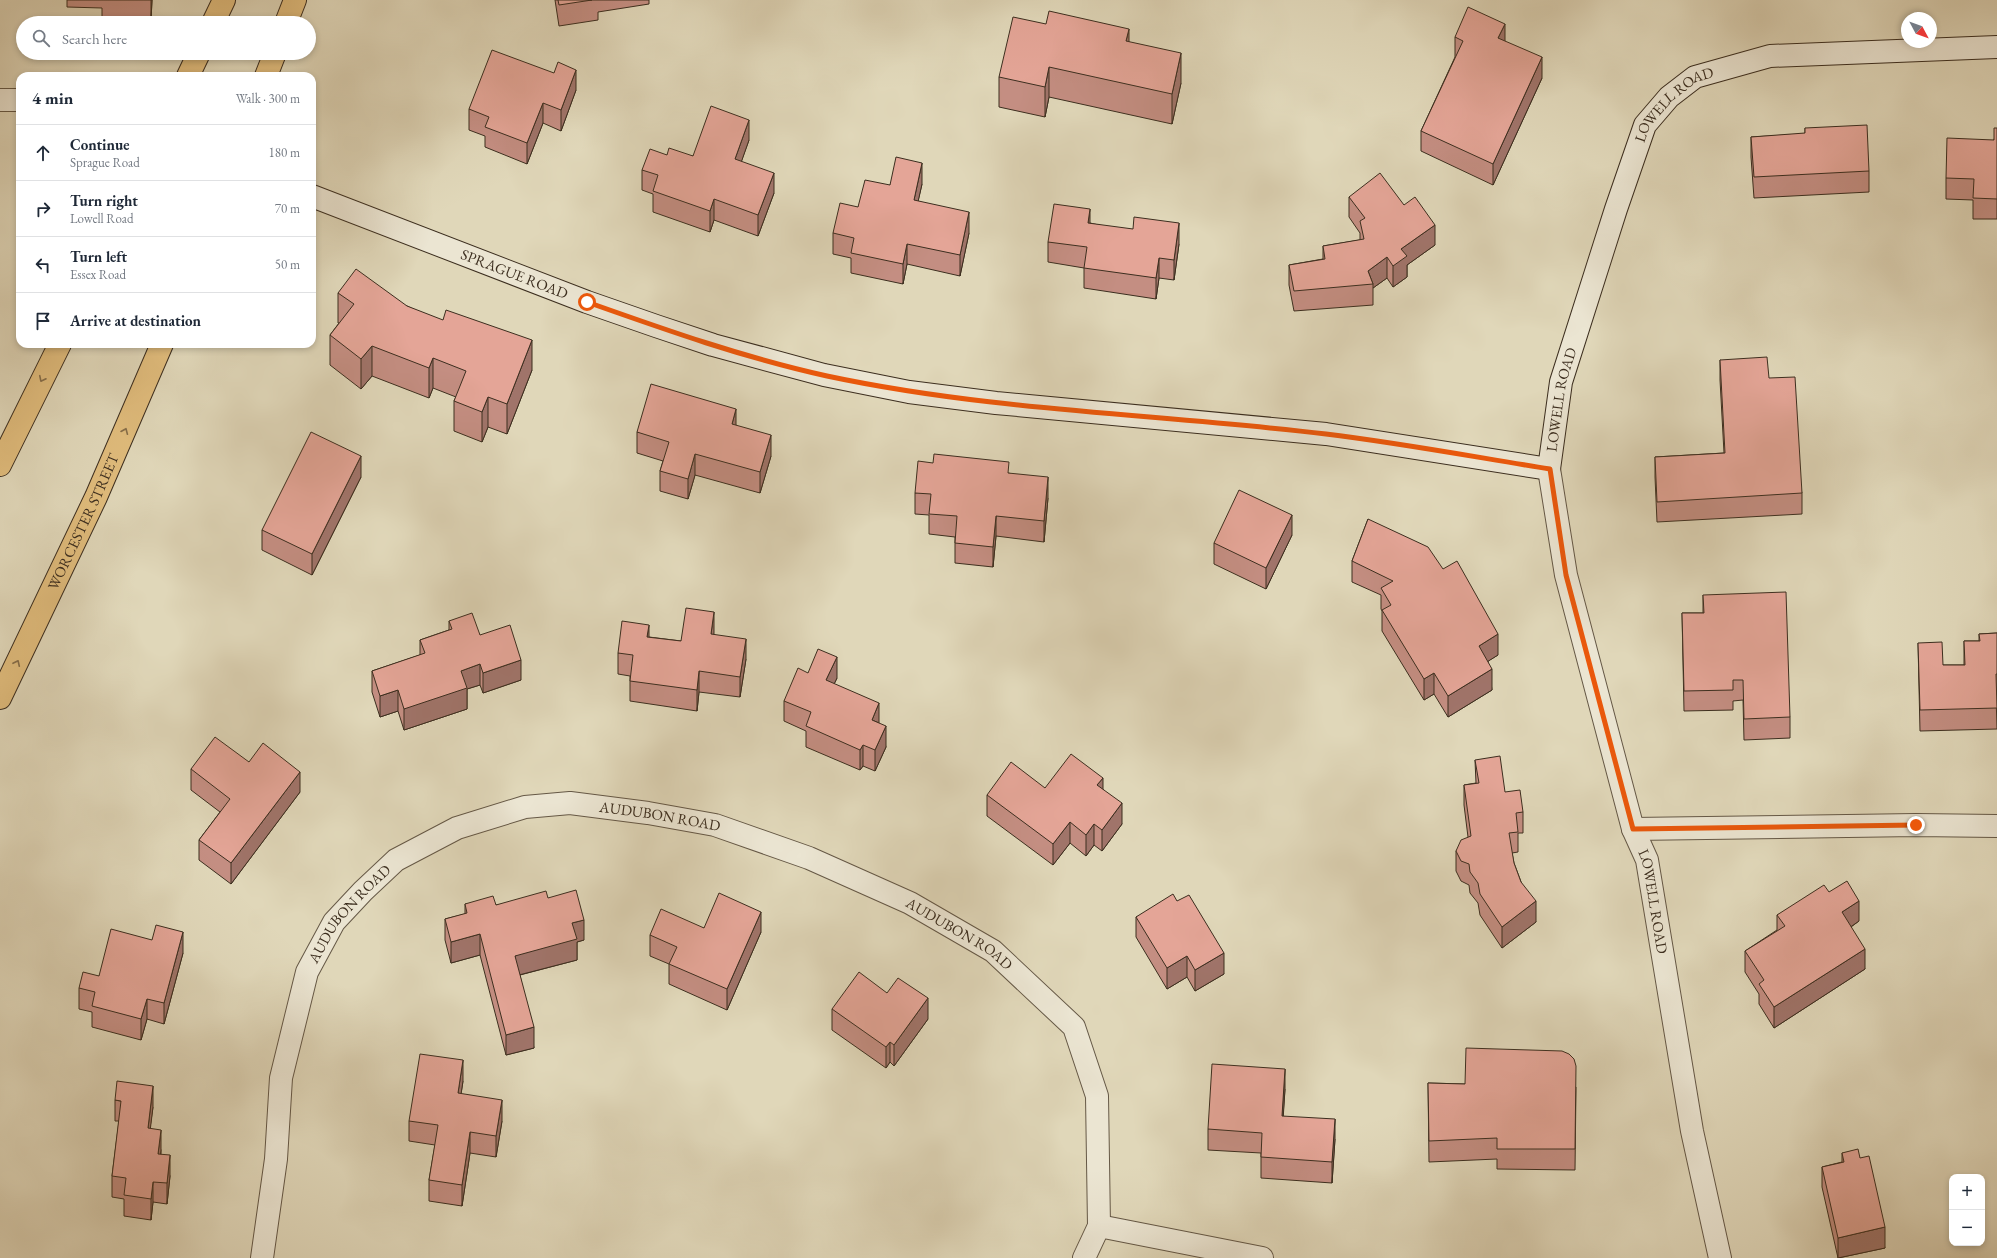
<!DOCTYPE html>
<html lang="en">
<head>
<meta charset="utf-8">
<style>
	:root { --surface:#fff; --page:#f6f6f7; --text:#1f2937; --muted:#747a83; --line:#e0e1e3 }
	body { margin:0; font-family:"EB Garamond",serif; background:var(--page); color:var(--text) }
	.controls { position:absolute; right:12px; bottom:12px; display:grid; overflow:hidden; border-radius:8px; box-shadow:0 2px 6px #0003 }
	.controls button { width:36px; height:36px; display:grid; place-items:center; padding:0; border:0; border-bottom:1px solid var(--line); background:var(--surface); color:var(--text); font:20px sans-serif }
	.compass { position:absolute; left:1901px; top:12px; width:36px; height:36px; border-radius:50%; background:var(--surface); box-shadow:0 2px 6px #0003; rotate:131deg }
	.stop { position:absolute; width:12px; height:12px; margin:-9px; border:3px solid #ea580c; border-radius:50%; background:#fff }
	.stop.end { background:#ea580c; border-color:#fff; box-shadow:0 1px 4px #0008 }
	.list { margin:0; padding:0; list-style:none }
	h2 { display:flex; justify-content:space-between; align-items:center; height:52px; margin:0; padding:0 16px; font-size:17px }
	h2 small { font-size:13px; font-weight:400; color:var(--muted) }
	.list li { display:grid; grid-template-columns:26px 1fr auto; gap:12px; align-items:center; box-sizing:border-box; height:56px; padding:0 16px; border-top:1px solid var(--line) }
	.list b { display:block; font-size:15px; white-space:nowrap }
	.list p { margin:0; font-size:13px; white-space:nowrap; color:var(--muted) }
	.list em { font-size:13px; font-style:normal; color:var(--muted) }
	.icon { flex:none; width:22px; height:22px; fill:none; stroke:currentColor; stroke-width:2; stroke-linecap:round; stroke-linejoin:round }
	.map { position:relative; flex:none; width:1997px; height:1258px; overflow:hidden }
	.search { position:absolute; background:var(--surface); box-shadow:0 2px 6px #0003; left:16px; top:16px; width:300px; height:44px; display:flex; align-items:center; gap:10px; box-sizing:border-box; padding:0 14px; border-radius:22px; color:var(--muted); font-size:15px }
	.panel { position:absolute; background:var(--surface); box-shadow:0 2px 6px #0003; left:16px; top:72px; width:300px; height:276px; border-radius:12px }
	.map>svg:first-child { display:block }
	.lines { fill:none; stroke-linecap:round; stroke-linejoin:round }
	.street-casing { stroke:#655846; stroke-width:24 }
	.secondary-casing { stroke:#3c2e1f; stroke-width:24 }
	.highway-casing { stroke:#3c2e1f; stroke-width:24 }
	.street { stroke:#ebe5d2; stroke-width:22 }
	.secondary { stroke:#ebe5d2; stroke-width:22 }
	.highway { stroke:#e0bc7c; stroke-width:22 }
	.wall { fill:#c48e82; stroke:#3c2e1f }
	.shaded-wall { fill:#a0746a; stroke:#3c2e1f }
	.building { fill:#e4a597; stroke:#3c2e1f }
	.oneway { stroke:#866e49 }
	.route { stroke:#ea580c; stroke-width:5 }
	.labels { text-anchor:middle; stroke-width:3; stroke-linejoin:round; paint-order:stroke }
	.street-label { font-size:15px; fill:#3c2e1f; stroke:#ebe5d2 }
</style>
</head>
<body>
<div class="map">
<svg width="1997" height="1258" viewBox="0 0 1997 1258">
	<rect width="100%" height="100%" fill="#e0d7b9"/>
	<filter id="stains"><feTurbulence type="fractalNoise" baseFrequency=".005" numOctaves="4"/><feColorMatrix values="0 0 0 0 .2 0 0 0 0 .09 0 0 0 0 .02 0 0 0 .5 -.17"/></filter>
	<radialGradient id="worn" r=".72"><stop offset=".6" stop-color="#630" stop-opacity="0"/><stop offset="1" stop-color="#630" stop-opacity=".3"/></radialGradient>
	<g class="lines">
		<defs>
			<g id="street">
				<polyline points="0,100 20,100"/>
				<path id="s1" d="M 1549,469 L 1566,575 L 1633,829 L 1647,860 L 1692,1131 L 1720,1258"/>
				<polyline points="1633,829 1916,825 1997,826"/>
				<polyline points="1099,1226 1262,1258"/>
				<path id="s2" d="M 262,1258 L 276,1159 L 281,1078 L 307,972 L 334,922 L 363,891 L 396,860 L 457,828 L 525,807 L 570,803 L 648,813 L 715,825 L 809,858 L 910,903 L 993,951 L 1074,1027 L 1097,1096 L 1099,1226 L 1084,1258"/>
			</g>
			<g id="secondary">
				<path id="s3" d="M 312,196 L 587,302 L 656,326 L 713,345 L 824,375 L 909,392 L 996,403 L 1326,434 L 1549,469 L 1561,382 L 1616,209 L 1645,125 L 1669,97 L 1695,77 L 1770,56 L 1997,47"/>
			</g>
			<g id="highway">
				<polyline points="213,23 224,0"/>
				<polyline points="286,23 295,0"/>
				<polyline points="188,76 199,53"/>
				<polyline points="266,76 275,53"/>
				<polyline points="0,465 60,344"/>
				<path id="s4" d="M 0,698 L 96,497 L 162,344"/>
			</g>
		</defs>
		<use href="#street" class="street-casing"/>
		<use href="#secondary" class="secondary-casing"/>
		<use href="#highway" class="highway-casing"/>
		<use href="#street" class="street"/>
		<use href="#secondary" class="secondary"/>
		<use href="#highway" class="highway"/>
	</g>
	<g class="wall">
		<polygon points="67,0 152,0 151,20 102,19 102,8 67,7"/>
		<polygon points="555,0 649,0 649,4 598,12 598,20 559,26"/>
		<polygon points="1455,37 1505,41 1542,78 1493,185 1421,151 1421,131 1455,57"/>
		<polygon points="1129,42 1181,83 1172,124 1049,97 1045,117 999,107 999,77"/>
		<polygon points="576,90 561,131 543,123 527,164 485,147 485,136 469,130 469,109"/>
		<polygon points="1805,128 1869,171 1869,192 1754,198 1751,157 1751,137 1805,134"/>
		<polygon points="1997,128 1997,219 1973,219 1973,200 1946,199 1946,178 1994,140"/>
		<polygon points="749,140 741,162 774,193 758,236 714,220 710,232 653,212 653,194 642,190 642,170 667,155 693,156"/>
		<polygon points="922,184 918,201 969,233 960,276 907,264 903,284 851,273 851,258 833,254 833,233 858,207 890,185"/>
		<polygon points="1349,197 1404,205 1435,245 1407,265 1407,277 1393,287 1387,278 1373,288 1373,305 1294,311 1289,285 1289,265 1323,259 1323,246 1360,240 1360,233 1349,217"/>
		<polygon points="1090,223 1179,244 1174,280 1159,278 1156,299 1084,288 1084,268 1048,262 1048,242"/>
		<polygon points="338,293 407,306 532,370 507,434 488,427 482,442 454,431 454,401 456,397 433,388 429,398 372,376 361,389 330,365 330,335 339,323 338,323"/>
		<polygon points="1720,360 1769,378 1802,493 1802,514 1657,522 1655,477 1655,457 1724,453 1720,380"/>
		<polygon points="736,425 771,456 760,493 695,475 688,499 660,491 660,471 663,461 637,453 637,432"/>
		<polygon points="1009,473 1048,498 1044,542 996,536 993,567 955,563 955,537 929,534 929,515 915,514 915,493"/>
		<polygon points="361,477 312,575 262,550 262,530"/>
		<polygon points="1368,519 1498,655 1488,661 1492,690 1448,717 1434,694 1424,700 1382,631 1382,611 1381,609 1381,595 1352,582 1352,561"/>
		<polygon points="1292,535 1266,589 1214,564 1214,543"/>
		<polygon points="1703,595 1790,717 1790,738 1744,740 1743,700 1733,701 1733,710 1684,711 1682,613 1703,613"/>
		<polygon points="449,621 480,635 521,680 483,693 480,685 467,689 467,709 404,730 398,711 380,717 372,692 372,671 420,655 420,640 449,630"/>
		<polygon points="1997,633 1997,694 1996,694 1997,729 1920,731 1918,643 1943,665 1964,665 1964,641 1979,641 1979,634"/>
		<polygon points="714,634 746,659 740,697 699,692 697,711 630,701 630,676 618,674 618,653 649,637 681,641"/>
		<polygon points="808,673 837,678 834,684 879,723 886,747 875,771 863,766 860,770 806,747 806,731 784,721 784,701"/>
		<polygon points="1475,760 1523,812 1523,833 1518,833 1518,852 1512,853 1514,863 1536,922 1502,948 1480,915 1478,903 1470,893 1469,885 1461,881 1456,871 1456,851 1468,837 1464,805 1464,785 1476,783"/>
		<polygon points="249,762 300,792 231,884 199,860 199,840 220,812 191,790 191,769"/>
		<polygon points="1045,788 1103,789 1122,824 1102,851 1094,845 1086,856 1070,843 1053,865 987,816 987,795"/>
		<polygon points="1829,892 1859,921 1851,927 1865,969 1774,1028 1759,1004 1759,994 1745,972 1745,951 1777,930 1777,915"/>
		<polygon points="548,898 584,940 577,942 577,960 520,975 534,1048 506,1055 480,955 451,963 445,940 445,919 465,914 465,904 496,905"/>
		<polygon points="1177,901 1224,974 1195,991 1187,977 1167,989 1136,937 1136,917"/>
		<polygon points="704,928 761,932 727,1010 669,984 669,964 650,956 650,935"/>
		<polygon points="183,953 164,1024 147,1019 141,1040 92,1027 92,1012 79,1009 79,988 99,976"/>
		<polygon points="887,993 928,1019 894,1066 890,1062 886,1068 832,1030 832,1009"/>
		<polygon points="463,1081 461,1094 502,1121 496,1157 470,1153 462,1206 429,1201 429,1180 435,1145 409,1141 409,1121"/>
		<polygon points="1428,1083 1576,1087 1575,1170 1497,1169 1497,1159 1429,1162"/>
		<polygon points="1285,1089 1283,1116 1335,1139 1332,1183 1261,1178 1261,1153 1208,1150 1208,1129"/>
		<polygon points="115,1100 153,1107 150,1128 161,1150 161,1154 170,1176 167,1204 153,1202 151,1220 124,1216 124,1199 112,1197 112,1176 119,1121 115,1121"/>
		<polygon points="1842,1153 1860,1158 1885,1248 1838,1258 1822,1187 1822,1167 1842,1162"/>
	</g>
	<g class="shaded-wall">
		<polygon points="151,0 152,0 151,20"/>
		<polygon points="1505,24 1505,44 1498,38"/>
		<polygon points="1129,29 1129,59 1126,41"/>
		<polygon points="1181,53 1181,83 1172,124 1172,94"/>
		<polygon points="1542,57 1542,78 1493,185 1493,164"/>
		<polygon points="1049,67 1049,97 1045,117 1045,87"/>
		<polygon points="576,70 576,90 561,131 561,110"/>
		<polygon points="543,103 543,123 527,164 527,143"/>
		<polygon points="749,120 749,140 735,180 735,159"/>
		<polygon points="922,163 922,184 914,220 914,200"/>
		<polygon points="774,173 774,193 758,236 758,215"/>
		<polygon points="714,199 714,220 710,232 710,211"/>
		<polygon points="1090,209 1090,229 1088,223"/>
		<polygon points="969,212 969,233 960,276 960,255"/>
		<polygon points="1179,223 1179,244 1174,280 1174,260"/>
		<polygon points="1435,225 1435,245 1407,265 1407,277 1393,287 1393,266 1401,249"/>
		<polygon points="907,244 907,264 903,284 903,264"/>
		<polygon points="1387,257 1387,278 1373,288 1373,284 1368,271"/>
		<polygon points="1159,258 1159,278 1156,299 1156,278"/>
		<polygon points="532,340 532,370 507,434 507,404"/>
		<polygon points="372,346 372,376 361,389 361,359"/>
		<polygon points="433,358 433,388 429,398 429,368"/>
		<polygon points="488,397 488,427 482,442 482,412"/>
		<polygon points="736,409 736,430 732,424"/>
		<polygon points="771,435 771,456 760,493 760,472"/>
		<polygon points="695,454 695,475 688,499 688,479"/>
		<polygon points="361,456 361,477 312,575 312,554"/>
		<polygon points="1048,477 1048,498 1044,542 1044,521"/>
		<polygon points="1292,515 1292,535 1266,589 1266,568"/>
		<polygon points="996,516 996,536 993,567 993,547"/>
		<polygon points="714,612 714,633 711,654 711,634"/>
		<polygon points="649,625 649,646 647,637"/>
		<polygon points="1498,634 1498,655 1479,667 1479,646"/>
		<polygon points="746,639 746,659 740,697 740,677"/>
		<polygon points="837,657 837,678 826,701 826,680"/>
		<polygon points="521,660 521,680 483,693 483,673"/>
		<polygon points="480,664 480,685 467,689 467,709 404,730 404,709 461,671"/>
		<polygon points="1492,669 1492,690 1448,717 1448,696"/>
		<polygon points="699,671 699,692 697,711 697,690"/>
		<polygon points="1434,673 1434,694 1424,700 1424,679"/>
		<polygon points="398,690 398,711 380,717 380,696"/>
		<polygon points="879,703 879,723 872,720"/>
		<polygon points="886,726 886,747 875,771 875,750"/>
		<polygon points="863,745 863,766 860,770 860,750"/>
		<polygon points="300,772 300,792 231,884 231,863"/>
		<polygon points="1103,778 1103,798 1097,785"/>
		<polygon points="1122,803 1122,824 1102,851 1102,830"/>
		<polygon points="1070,822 1070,843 1053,865 1053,844"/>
		<polygon points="1094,824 1094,845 1086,856 1086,835"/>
		<polygon points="1536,901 1536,922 1502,948 1502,927"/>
		<polygon points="1859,901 1859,921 1842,933 1842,912"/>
		<polygon points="761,912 761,932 727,1010 727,989"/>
		<polygon points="584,920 584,940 577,942 577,960 515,976 515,956 572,923"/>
		<polygon points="183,932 183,953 164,1024 164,1003"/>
		<polygon points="480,934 480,955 451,963 451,942"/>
		<polygon points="1865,949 1865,969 1774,1028 1774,1007"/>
		<polygon points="1224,953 1224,974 1195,991 1195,970"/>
		<polygon points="1187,956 1187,977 1167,989 1167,968"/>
		<polygon points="928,998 928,1019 894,1066 894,1045"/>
		<polygon points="147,999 147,1019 141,1040 141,1019"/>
		<polygon points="534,1027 534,1048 506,1055 506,1035"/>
		<polygon points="890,1042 890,1062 886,1068 886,1047"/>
		<polygon points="463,1060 463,1081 458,1114 458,1093"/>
		<polygon points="1285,1069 1285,1089 1282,1136 1282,1116"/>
		<polygon points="153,1086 153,1107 148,1148 148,1128"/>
		<polygon points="502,1100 502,1121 496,1157 496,1136"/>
		<polygon points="1335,1119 1335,1139 1332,1183 1332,1162"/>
		<polygon points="161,1130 161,1150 158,1175 158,1154"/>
		<polygon points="470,1132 470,1153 462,1206 462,1185"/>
		<polygon points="170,1155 170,1176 167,1204 167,1183"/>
		<polygon points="153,1182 153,1202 151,1220 151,1199"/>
		<polygon points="1885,1227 1885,1248 1838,1258 1838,1238"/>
	</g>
	<g class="building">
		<polygon points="558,0 592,0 559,5"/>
		<polygon points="1468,7 1505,24 1498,38 1542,57 1493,164 1421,131 1463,41 1455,37"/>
		<polygon points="1049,11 1129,29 1126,41 1181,53 1172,94 1049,67 1045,87 999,77 1013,17 1046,24"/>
		<polygon points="492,50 554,73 558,62 576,70 561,110 543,103 527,143 485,127 489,117 469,109"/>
		<polygon points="711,106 749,120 735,159 774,173 758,215 714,199 710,211 653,191 658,175 642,170 650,149 667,155 669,148 693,156"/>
		<polygon points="1867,125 1869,171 1754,177 1751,137 1805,133 1805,128"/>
		<polygon points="1994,128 1997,128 1997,199 1973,198 1974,179 1946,178 1947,138 1994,140"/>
		<polygon points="896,157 922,163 914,200 969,212 960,255 907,244 903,264 851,253 854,238 833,233 840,203 858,207 865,180 890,185"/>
		<polygon points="1380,173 1404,205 1415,197 1435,225 1401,249 1407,256 1393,266 1387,257 1368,271 1373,284 1294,291 1289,265 1325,259 1323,246 1364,239 1360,221 1365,218 1349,197"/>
		<polygon points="1054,204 1090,209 1088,223 1133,229 1134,217 1179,223 1174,260 1159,258 1156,278 1084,268 1087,247 1048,242"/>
		<polygon points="356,269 407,306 443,320 446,310 532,340 507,404 488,397 482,412 454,401 466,371 433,358 429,368 372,346 361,359 330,335 354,304 338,293"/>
		<polygon points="1767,357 1769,378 1795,377 1802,493 1657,502 1655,457 1725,453 1720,360"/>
		<polygon points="651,384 736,409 732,424 771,435 760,472 695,454 688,479 660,471 669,442 637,432"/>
		<polygon points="311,432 361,456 312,554 262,530"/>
		<polygon points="934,454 1009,462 1008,473 1048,477 1044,521 996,516 993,547 955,543 957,516 929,514 931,494 915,493 918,461 933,463"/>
		<polygon points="1239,490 1292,515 1266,568 1214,543"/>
		<polygon points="1368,519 1428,547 1443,569 1457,561 1498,634 1479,646 1492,669 1448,696 1434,673 1424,679 1382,610 1391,605 1381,588 1393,581 1352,561"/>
		<polygon points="1786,592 1790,717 1744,719 1743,680 1733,680 1733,690 1684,691 1682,613 1704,613 1703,595"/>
		<polygon points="686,608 714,612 711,634 746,639 740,677 699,671 697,690 630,681 633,655 618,653 622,621 649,625 647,637 681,641"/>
		<polygon points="472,613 480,635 510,625 521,660 483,673 480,664 461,671 467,688 404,709 398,690 380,696 372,671 425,653 420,640 452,629 449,621"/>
		<polygon points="1997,633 1997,674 1996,674 1997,708 1920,710 1918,643 1942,642 1943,665 1965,665 1964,641 1980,641 1979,634"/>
		<polygon points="818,649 837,657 826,680 879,703 872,720 886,726 875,750 863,745 860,750 806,726 811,712 784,701 798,668 808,673"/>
		<polygon points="215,737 249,762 263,743 300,772 231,863 199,840 230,799 191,769"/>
		<polygon points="1071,754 1103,778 1097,785 1122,803 1102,830 1094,824 1086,835 1070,822 1053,844 987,795 1011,762 1045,788"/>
		<polygon points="1500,756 1505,792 1520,790 1523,812 1516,813 1518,832 1509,833 1514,863 1521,882 1536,901 1502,927 1480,894 1478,883 1470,872 1469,864 1461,861 1456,851 1461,840 1471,836 1464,785 1479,783 1475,760"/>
		<polygon points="1847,881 1859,901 1842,912 1865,949 1774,1007 1759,984 1764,980 1745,951 1785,926 1777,915 1824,885 1829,892"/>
		<polygon points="576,890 584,920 572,923 577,939 515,956 534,1027 506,1035 480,934 451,942 445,919 467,913 465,904 493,896 496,905 546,891 548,898"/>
		<polygon points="719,893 761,912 727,989 669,964 677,947 650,935 661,909 704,928"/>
		<polygon points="1173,894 1177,901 1189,895 1224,953 1195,970 1187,956 1167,968 1136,917"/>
		<polygon points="156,925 183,932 164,1003 147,999 141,1019 92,1006 95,992 79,988 83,972 99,976 111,929 152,940"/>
		<polygon points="859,972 887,993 898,978 928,998 894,1045 890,1042 886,1047 832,1009"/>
		<polygon points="1466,1048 1562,1051 1569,1054 1574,1059 1576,1066 1575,1149 1497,1149 1497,1138 1429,1141 1428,1083 1465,1084"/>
		<polygon points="420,1054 463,1060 458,1093 502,1100 496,1136 470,1132 462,1185 429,1180 438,1125 409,1121"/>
		<polygon points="1212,1064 1285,1069 1282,1116 1335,1119 1332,1162 1261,1157 1262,1133 1208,1129"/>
		<polygon points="117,1081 153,1086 148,1128 161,1130 158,1154 170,1155 167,1183 153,1182 151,1199 124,1195 126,1178 112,1176 121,1101 115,1100"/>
		<polygon points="1858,1149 1860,1158 1869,1156 1885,1227 1838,1238 1822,1167 1844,1162 1842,1153"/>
	</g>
	<defs><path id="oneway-chevron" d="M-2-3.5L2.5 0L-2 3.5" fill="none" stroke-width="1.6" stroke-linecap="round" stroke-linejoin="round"/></defs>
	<g class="oneway">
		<use href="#oneway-chevron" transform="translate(42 379) rotate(116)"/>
		<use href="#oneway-chevron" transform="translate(125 431) rotate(-67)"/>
		<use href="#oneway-chevron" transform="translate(17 663) rotate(-65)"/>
	</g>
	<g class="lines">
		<path class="route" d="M 587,302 C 666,330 745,358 827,376 C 991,411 1159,414 1326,434 C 1400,443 1475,457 1550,469 L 1566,575 L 1633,829 L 1916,825"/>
	</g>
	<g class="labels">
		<g class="street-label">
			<text dy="5" stroke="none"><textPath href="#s3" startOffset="1668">LOWELL ROAD</textPath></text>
			<text dy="5" stroke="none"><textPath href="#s3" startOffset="217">SPRAGUE ROAD</textPath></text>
			<text dy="5" stroke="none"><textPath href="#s3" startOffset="1345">LOWELL ROAD</textPath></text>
			<text dy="5" stroke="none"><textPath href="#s4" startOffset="195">WORCESTER STREET</textPath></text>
			<text dy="5" stroke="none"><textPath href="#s2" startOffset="711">AUDUBON ROAD</textPath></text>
			<text dy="5" stroke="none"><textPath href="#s1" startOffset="446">LOWELL ROAD</textPath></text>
			<text dy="5" stroke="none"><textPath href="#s2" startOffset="363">AUDUBON ROAD</textPath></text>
			<text dy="5" stroke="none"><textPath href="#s2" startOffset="1035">AUDUBON ROAD</textPath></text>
		</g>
	</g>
	<rect width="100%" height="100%" filter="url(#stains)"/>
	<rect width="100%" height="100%" fill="url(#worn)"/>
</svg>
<div class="controls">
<button>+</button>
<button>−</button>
</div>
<svg class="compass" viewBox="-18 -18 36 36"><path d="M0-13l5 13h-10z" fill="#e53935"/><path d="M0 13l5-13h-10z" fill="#747a83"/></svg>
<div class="stop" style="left:587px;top:302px"></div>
<div class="stop end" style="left:1916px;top:825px"></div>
<div class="search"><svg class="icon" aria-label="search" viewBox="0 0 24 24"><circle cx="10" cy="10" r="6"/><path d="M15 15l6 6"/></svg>Search here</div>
<section class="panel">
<h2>4 min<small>Walk · 300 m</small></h2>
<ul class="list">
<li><svg class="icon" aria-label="ahead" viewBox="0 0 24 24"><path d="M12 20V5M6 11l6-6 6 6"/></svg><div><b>Continue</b><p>Sprague Road</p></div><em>180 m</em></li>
<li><svg class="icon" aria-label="right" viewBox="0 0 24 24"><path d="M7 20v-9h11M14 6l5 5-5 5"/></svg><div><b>Turn right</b><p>Lowell Road</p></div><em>70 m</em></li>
<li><svg class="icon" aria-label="left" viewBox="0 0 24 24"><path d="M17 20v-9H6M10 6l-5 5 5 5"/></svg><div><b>Turn left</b><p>Essex Road</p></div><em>50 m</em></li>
<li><svg class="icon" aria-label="arrive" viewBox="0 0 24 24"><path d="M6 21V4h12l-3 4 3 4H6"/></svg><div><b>Arrive at destination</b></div></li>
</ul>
</section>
</div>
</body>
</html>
